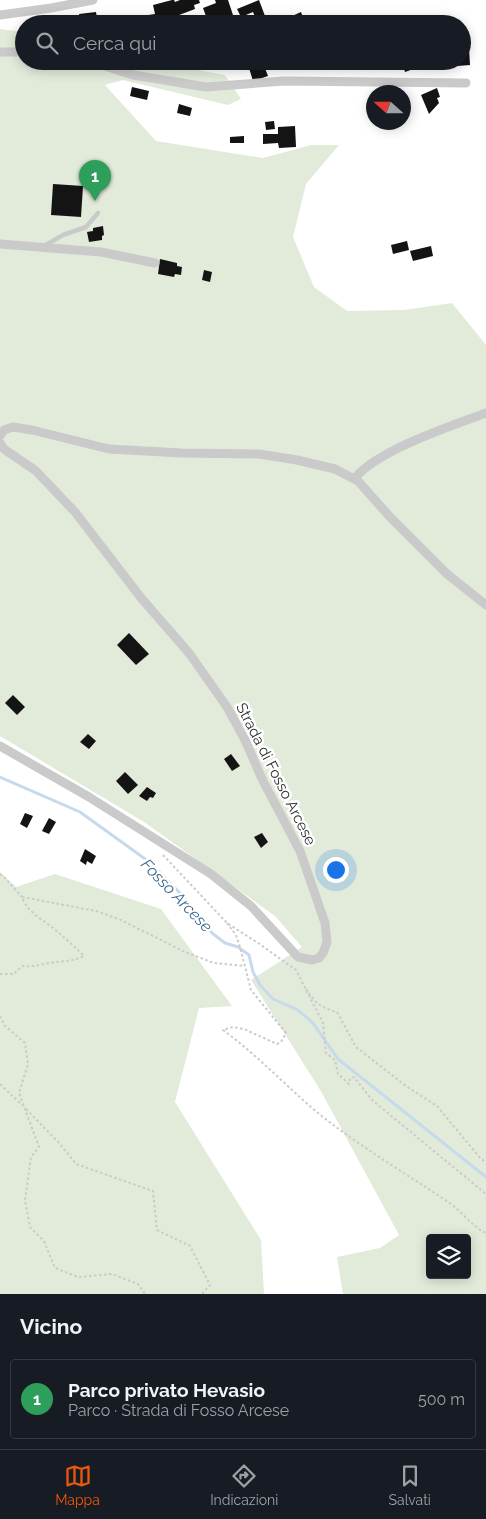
<!DOCTYPE html>
<html lang="it">
<head>
<meta charset="utf-8">
<style>
	:root { --surface:#171b24; --page:#242831; --text:#f1f3f6; --muted:#9ea1a6; --line:#363941; --accent:#ea580c }
	body { margin:0; font-family:Raleway,sans-serif; background:var(--page); color:var(--text) }
	.controls { position:absolute; right:15px; bottom:15px; display:grid; overflow:hidden; border-radius:5px; box-shadow:0 2px 12px #0003 }
	.controls button { width:45px; height:45px; display:grid; place-items:center; padding:0; border:0; border-bottom:1px solid var(--line); background:var(--surface); color:var(--text); font:25px sans-serif }
	.compass { position:absolute; left:366px; top:85px; width:45px; height:45px; border-radius:50%; background:var(--surface); box-shadow:0 2px 12px #0003; rotate:291deg }
	.you { position:absolute; left:335px; top:869px; width:18px; height:18px; margin:-12px; border:4px solid #fff; border-radius:50%; background:#1a73e8; box-shadow:0 0 0 8px #1a73e833 }
	.badge { display:grid; place-items:center; width:32px; height:32px; border-radius:50%; background:var(--accent); color:#fff; font-size:16px; font-weight:700 }
	.pin { position:absolute; translate:-50% -41px; filter:drop-shadow(0 1px 2px #0008) }
	.pin::after { content:''; position:absolute; top:26px; width:18px; height:15px; background:inherit; clip-path:polygon(0 0,100% 0,50% 100%) }
	.list { margin:0; padding:0; list-style:none }
	h2 { display:flex; justify-content:space-between; align-items:center; height:65px; margin:0; padding:0 20px; font-size:21px }
	h2 small { font-size:16px; font-weight:400; color:var(--muted) }
	.list li { display:grid; grid-template-columns:32px 1fr auto; gap:15px; align-items:center; box-sizing:border-box; height:80px; margin:0 10px 10px; padding:0 10px; border:1px solid var(--line); border-radius:5px }
	.list b { display:block; font-size:19px; white-space:nowrap }
	.list p { margin:0; font-size:16px; white-space:nowrap; color:var(--muted) }
	.list em { font-size:16px; font-style:normal; color:var(--muted) }
	.icon { flex:none; width:28px; height:28px; fill:none; stroke:currentColor; stroke-width:2; stroke-linecap:round; stroke-linejoin:round }
	.map { position:relative; flex:none; width:486px; height:1294px; overflow:hidden }
	.search { position:absolute; background:var(--surface); box-shadow:0 2px 12px #0003; left:15px; right:15px; top:15px; height:55px; display:flex; align-items:center; gap:12px; box-sizing:border-box; padding:0 18px; border-radius:28px; color:var(--muted); font-size:19px }
	.sheet { height:155px; background:var(--surface) }
	nav { display:flex; justify-content:space-around; align-items:center; box-sizing:border-box; height:70px; border-top:1px solid var(--line); background:var(--surface); font-size:14px; color:var(--muted) }
	nav a { display:grid; justify-items:center; gap:2px }
	nav .on { color:var(--accent) }
	.map>svg:first-child { display:block }
	.green { fill:#e2ebda; fill-rule:evenodd }
	.lines { fill:none; stroke-linecap:round; stroke-linejoin:round }
	.stream { stroke:#c6daec; stroke-width:3 }
	.building { fill:#141414 }
	.path { stroke:#cacaca; stroke-width:2; stroke-dasharray:2.5 2.5; stroke-linecap:butt }
	.lane { stroke:#cacaca; stroke-width:4.5 }
	.street { stroke:#cacaca; stroke-width:9 }
	.labels { text-anchor:middle; stroke-width:5; stroke-linejoin:round; paint-order:stroke }
	.street-label { font-size:15px; fill:#2d2d2d; stroke:#fff }
	.water-label { font-size:16px; font-style:italic; fill:#3a6890; stroke:#fff }
</style>
</head>
<body>
<div class="map">
<svg width="486" height="1294" viewBox="0 0 486 1294">
	<rect width="100%" height="100%" fill="#fff"/>
	<g class="green">
		<path d="M 0,29 L 24,32 L 24,61 L 148,61 L 225,75 L 241,99 L 228,105 L 123,80 L 105,85 L 156,141 L 263,158 L 311,145 L 339,145 L 306,184 L 293,237 L 314,287 L 347,311 L 404,310 L 452,303 L 486,345 L 486,1294 L 343,1294 L 337,1257 L 380,1248 L 399,1235 L 322,1093 L 251,980 L 302,947 L 275,916 L 144,822 L 0,736 ZM 430,1238 L 467,1238 L 467,1275 L 430,1275 Z"/>
		<polygon points="0,872 16,887 55,874 161,909 232,1006 199,1008 175,1102 261,1240 264,1294 0,1294"/>
	</g>
	<g class="lines">
		<polyline class="stream" points="0,777 80,812 148,861 178,891 212,933 225,943 238,947 249,955 253,972 260,985 273,999 298,1010 313,1023 338,1059 486,1177"/>
	</g>
	<g class="building">
		<polygon points="172,0 174,0 175,2 180,0 199,0 200,3 194,5 195,9 158,23 133,24 132,22 137,21 135,17 155,14 153,5"/>
		<polygon points="215,0 228,0 236,24 205,24 203,20 207,19 203,8 216,3"/>
		<polygon points="259,0 268,24 258,24 253,12 241,17 237,9"/>
		<polygon points="96,12 98,24 81,24 79,14"/>
		<polygon points="301,12 304,20 292,24 290,17"/>
		<polygon points="462,49 469,49 470,65 432,68 432,61 462,61"/>
		<polygon points="414,62 416,68 405,72 403,66"/>
		<polygon points="263,63 268,76 253,81 249,68"/>
		<polygon points="132,87 149,91 147,100 130,96"/>
		<polygon points="437,88 440,97 437,98 439,103 429,114 421,95"/>
		<polygon points="179,104 192,108 190,116 177,113"/>
		<polygon points="274,121 275,129 266,130 265,122"/>
		<polygon points="295,126 296,147 279,148 278,143 263,144 263,134 278,134 278,127"/>
		<polygon points="244,136 244,143 230,143 230,137"/>
		<polygon points="53,184 83,186 81,217 51,215"/>
		<polygon points="103,226 104,235 102,236 102,240 89,242 87,232 93,231 93,228"/>
		<polygon points="407,241 409,250 393,254 391,245"/>
		<polygon points="431,246 433,256 413,261 410,251"/>
		<polygon points="160,259 177,263 177,266 182,267 181,275 175,274 174,277 158,274"/>
		<polygon points="204,270 212,272 210,282 202,280"/>
		<polygon points="129,633 149,654 136,665 117,645"/>
		<polygon points="13,695 25,707 17,715 5,703"/>
		<polygon points="88,734 96,741 89,749 80,742"/>
		<polygon points="231,754 240,766 232,771 224,759"/>
		<polygon points="125,772 138,785 128,794 116,781"/>
		<polygon points="147,787 156,793 153,798 150,797 147,801 139,796"/>
		<polygon points="25,813 33,816 27,828 20,824"/>
		<polygon points="49,818 56,822 49,834 42,831"/>
		<polygon points="262,833 268,842 261,848 254,837"/>
		<polygon points="85,849 96,856 92,864 87,861 86,865 80,861"/>
	</g>
	<g class="lines">
		<g class="path">
			<polyline points="163,855 227,923 258,943 296,970 323,1023 326,1053 335,1060 338,1074 349,1084 350,1079 354,1077 372,1100 486,1194"/>
			<polyline points="0,874 4,877 22,897"/>
			<path d="M 227,923 L 236,935 L 240,947 L 251,990 L 286,1033 L 281,1042 L 277,1044 L 244,1029 L 233,1027 L 223,1030 C 257,1055 286,1086 318,1113 C 359,1146 405,1173 448,1202 C 462,1211 471,1226 486,1233"/>
			<path d="M 0,974 L 14,974 L 22,966 C 34,967 38,965 49,963 C 62,961 72,962 84,956 C 74,946 64,937 53,928 C 42,919 27,912 22,897 L 96,911 L 121,920 L 185,952 L 214,963 L 244,966"/>
			<path d="M 306,989 C 315,1003 321,1008 337,1012 L 356,1047 L 406,1086 L 437,1106 L 481,1159 L 486,1162"/>
			<polyline points="0,1016 5,1026 25,1043 28,1064 19,1093 39,1147 31,1157 25,1200 30,1227 44,1241 55,1268 78,1277 112,1274 138,1284 145,1294"/>
			<polyline points="0,1084 23,1106"/>
			<polyline points="26,1109 60,1144 76,1164 153,1191 157,1230 190,1246 210,1285 202,1294"/>
		</g>
		<polyline class="lane" points="44,246 63,235 86,227 98,213"/>
		<g class="street">
			<polyline points="0,15 51,8 93,0"/>
			<polyline points="0,52 24,52"/>
			<polyline points="89,61 133,75 206,87 284,81 466,83"/>
			<polyline points="0,244 101,252 155,263"/>
			<polyline points="0,436 4,430 13,427 32,430 109,449 182,453 259,454 297,460 335,469 358,481 390,517 447,574 486,605"/>
			<polyline points="0,443 4,449 36,471 75,512 142,599 189,653 227,707 245,740 263,781 300,851 325,923 327,942 323,953 319,958 312,960 298,957 251,906 211,874 89,797 0,746"/>
			<path d="M 355,478 C 378,450 451,426 486,413"/>
		</g>
	</g>
	<g class="labels">
		<g class="street-label">
			<text transform="translate(276 774) rotate(63)" y="5">Strada di Fosso Arcese</text>
		</g>
		<g class="water-label">
			<text transform="translate(177 895) rotate(46)" y="6">Fosso Arcese</text>
		</g>
	</g>
</svg>
<div class="controls">
<button><svg class="icon" aria-label="layers" viewBox="0 0 24 24"><path d="M12 4l9 5-9 5-9-5zM3 14l9 5 9-5"/></svg></button>
</div>
<svg class="compass" viewBox="-18 -18 36 36"><path d="M0-13l5 13h-10z" fill="#e53935"/><path d="M0 13l5-13h-10z" fill="#9ea1a6"/></svg>
<div class="you"></div>
<div class="pin badge" style="left:95px;top:201px;background:#2e9e5b">1</div>
<div class="search"><svg class="icon" aria-label="search" viewBox="0 0 24 24"><circle cx="10" cy="10" r="6"/><path d="M15 15l6 6"/></svg>Cerca qui</div>
</div>
<section class="sheet">
<h2>Vicino<small></small></h2>
<ul class="list">
<li><span class="badge" style="background:#2e9e5b">1</span><div><b>Parco privato Hevasio</b><p>Parco · Strada di Fosso Arcese</p></div><em>500 m</em></li>
</ul>
</section>
<nav>
<a class="on"><svg class="icon" aria-label="map" viewBox="0 0 24 24"><path d="M3 6l6-2 6 2 6-2v14l-6 2-6-2-6 2zM9 4v14M15 6v14"/></svg>Mappa</a>
<a><svg class="icon" aria-label="directions" viewBox="0 0 24 24"><path d="M12 3l9 9-9 9-9-9zM9 14v-3h6M13 9l2 2-2 2"/></svg>Indicazioni</a>
<a><svg class="icon" aria-label="saved" viewBox="0 0 24 24"><path d="M7 4h10v16l-5-4-5 4z"/></svg>Salvati</a>
</nav>
</body>
</html>
